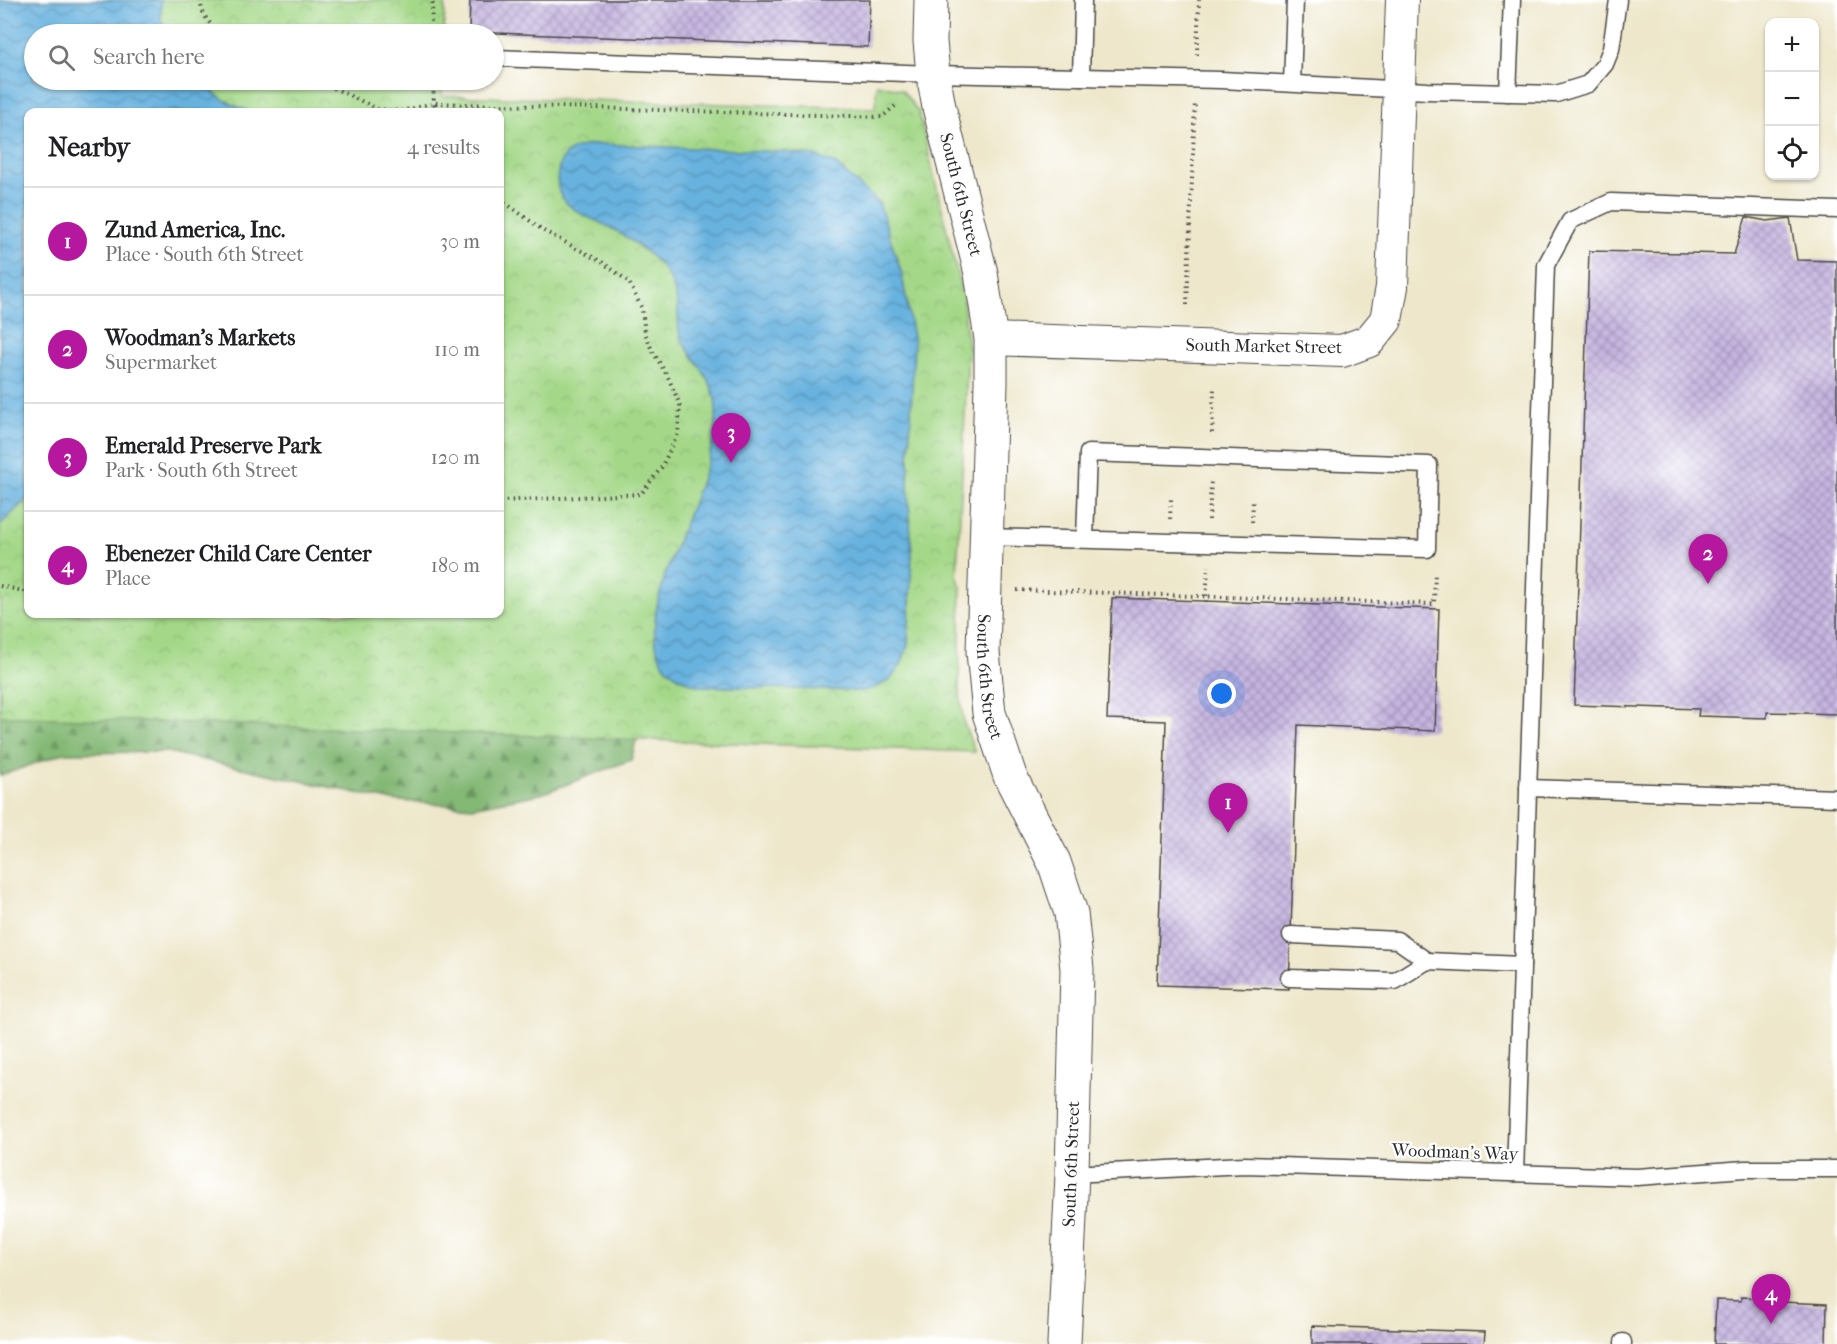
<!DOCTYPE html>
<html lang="en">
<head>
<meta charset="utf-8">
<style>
	:root { --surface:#fff; --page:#f6f6f6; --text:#202124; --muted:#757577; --line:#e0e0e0; --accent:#b5179e }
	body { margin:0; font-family:"IM FELL French Canon",serif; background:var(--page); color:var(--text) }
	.controls { position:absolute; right:18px; top:18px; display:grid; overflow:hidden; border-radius:12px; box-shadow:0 2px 4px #0004 }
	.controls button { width:54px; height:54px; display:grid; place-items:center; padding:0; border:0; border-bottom:2px solid var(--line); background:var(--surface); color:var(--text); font:30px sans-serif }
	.you { position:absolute; left:1222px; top:694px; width:21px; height:21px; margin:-15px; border:4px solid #fff; border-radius:50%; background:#1a73e8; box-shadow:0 0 0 9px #1a73e833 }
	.badge { display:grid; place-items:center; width:39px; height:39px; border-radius:50%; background:var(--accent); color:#fff; font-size:20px; font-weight:700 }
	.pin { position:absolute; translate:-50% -50px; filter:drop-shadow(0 2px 3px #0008) }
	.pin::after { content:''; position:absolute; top:32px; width:21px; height:18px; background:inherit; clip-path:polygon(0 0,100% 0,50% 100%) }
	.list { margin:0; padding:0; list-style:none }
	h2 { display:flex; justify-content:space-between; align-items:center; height:78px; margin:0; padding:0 24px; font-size:26px }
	h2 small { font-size:20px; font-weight:400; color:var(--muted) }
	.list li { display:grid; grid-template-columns:39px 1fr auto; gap:18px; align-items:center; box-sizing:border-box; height:108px; padding:0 24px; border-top:2px solid var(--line) }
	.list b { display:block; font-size:22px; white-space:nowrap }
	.list p { margin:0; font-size:20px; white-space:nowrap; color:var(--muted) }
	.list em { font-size:20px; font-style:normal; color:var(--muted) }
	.icon { flex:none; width:33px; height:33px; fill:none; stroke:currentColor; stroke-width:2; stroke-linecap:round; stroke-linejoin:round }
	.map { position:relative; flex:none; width:1837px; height:1344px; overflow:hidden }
	.search { position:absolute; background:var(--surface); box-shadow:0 2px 4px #0004; left:24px; top:24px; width:480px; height:66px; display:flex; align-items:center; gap:15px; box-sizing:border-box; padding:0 21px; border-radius:33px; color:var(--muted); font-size:22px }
	.panel { position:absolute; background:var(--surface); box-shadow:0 2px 4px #0004; left:24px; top:108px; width:480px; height:510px; border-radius:12px }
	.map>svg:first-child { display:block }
	.forest { fill:url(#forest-firs); stroke:#577250; stroke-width:1.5 }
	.park { fill:url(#park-crowns); stroke:#68825a; stroke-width:1.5; fill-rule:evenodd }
	.water { fill:url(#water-waves); stroke:#496e85; stroke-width:1.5 }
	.building { fill:url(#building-cross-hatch) }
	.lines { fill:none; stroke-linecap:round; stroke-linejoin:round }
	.service-casing { stroke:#484743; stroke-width:19 }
	.minor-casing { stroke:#484743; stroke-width:34 }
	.tertiary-casing { stroke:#484743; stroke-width:35 }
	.path { stroke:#484743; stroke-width:4; stroke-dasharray:1.5 4.5; stroke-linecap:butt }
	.service { stroke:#fff; stroke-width:16 }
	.minor { stroke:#fff; stroke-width:32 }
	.tertiary { stroke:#fff; stroke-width:33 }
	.labels { text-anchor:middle; stroke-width:4.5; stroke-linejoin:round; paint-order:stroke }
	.street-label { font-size:18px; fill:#2b2b2b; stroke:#fff }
</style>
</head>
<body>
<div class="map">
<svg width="1837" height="1344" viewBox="0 0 1837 1344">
	<defs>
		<pattern id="forest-firs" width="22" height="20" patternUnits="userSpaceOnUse" patternTransform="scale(1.5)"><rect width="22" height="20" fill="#83b874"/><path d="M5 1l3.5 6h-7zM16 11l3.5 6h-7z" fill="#6b965f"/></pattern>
		<pattern id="park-crowns" width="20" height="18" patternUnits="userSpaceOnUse" patternTransform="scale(1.5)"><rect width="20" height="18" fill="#a4d888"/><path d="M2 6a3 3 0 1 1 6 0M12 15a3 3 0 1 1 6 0" fill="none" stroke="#8dba76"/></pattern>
		<pattern id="water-waves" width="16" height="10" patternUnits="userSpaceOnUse" patternTransform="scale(1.5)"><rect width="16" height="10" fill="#67b2df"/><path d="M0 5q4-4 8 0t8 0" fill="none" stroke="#5591b5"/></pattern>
		<pattern id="building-cross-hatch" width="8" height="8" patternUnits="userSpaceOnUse" patternTransform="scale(1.5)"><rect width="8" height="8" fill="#c6b5e1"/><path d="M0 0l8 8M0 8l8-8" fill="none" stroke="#a193b7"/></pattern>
	</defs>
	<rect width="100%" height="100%" fill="#fff"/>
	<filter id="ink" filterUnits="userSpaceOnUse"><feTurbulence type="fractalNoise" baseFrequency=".0167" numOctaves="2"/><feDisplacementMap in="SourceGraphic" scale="12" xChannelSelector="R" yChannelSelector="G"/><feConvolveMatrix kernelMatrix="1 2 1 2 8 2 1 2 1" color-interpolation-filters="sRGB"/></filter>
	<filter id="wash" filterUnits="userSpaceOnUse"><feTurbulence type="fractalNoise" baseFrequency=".008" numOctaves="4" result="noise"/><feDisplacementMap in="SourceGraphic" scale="24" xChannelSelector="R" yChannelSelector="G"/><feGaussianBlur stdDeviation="1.35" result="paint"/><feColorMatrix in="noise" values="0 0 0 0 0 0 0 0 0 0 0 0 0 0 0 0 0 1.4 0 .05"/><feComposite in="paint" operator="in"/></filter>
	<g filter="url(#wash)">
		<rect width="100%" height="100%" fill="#eee7cb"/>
		<polygon class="forest" points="0,525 28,614 500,614 645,706 631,760 541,794 472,807 389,800 167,752 64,753 0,776"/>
		<path class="park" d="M 0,0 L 445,0 L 444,34 L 34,34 L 34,80 L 442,80 L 442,96 L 875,108 L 877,84 L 902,90 L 919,113 L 963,298 L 968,351 L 957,575 L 961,587 L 959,687 L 964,724 L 975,752 L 0,716 ZM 28,112 L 500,112 L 500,614 L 28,614 Z"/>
		<g class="water">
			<path d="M 0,0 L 161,0 L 161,20 L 170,34 L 34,34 L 34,80 L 201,80 C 214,96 233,106 252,112 L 28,112 L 28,498 L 0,525 Z"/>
			<path d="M 598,144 L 787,152 L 815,156 L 834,163 L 879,203 L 902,275 L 914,343 L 908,485 L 912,555 L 908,645 L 901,665 L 890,680 L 875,688 L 861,691 L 698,686 C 687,681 675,677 667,668 C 615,608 743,458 711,386 C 703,367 688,354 680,336 C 678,329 678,321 678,313 C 677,295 672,277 659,264 C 648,252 625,235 611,228 C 584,214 549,207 559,167 C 564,148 580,146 598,144 Z"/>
		</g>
		<g id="blocks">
			<g class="building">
				<polygon points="470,0 870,0 868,47 469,32"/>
				<polygon points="1746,217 1767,221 1790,218 1797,260 1837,261 1837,714 1767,712 1767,718 1698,716 1699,709 1574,705 1589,251 1734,254"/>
				<polygon points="1112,598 1439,609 1435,731 1298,725 1289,989 1157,985 1166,721 1107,719"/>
				<polygon points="1741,1297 1781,1299 1781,1302 1827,1304 1826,1344 1714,1344 1716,1300 1741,1301"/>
				<polygon points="1312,1326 1485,1332 1484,1344 1312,1344"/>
			</g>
		</g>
	</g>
	<g filter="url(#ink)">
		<use href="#blocks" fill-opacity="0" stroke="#484743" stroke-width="1.5"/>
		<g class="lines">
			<defs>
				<g id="service">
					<polyline points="494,58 933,74 1221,80 1428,91 1556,94 1588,84 1605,64 1611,49 1618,0"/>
					<polyline points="1081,77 1083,0"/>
					<polyline points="1292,83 1295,0"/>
					<polyline points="1508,93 1512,0"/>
					<polyline points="986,537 1427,549 1429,465 1088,453 1085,539"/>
					<polyline points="1528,788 1837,798"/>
					<polyline points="1291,935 1397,940 1427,961"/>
					<polyline points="1289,978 1395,981 1427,961 1522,965"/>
					<polyline points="1515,1173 1546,265 1570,221 1611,202 1837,210"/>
					<polyline points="1072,1174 1244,1165 1637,1177 1745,1169 1837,1169"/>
					<polyline points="1623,1344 1623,1342"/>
				</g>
				<polyline id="minor" points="991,339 1342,351 1369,341 1386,320 1392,287 1402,0"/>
				<g id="tertiary">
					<path id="s1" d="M 931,0 L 930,41 L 933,74 L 939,107 L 981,273 L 991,339 L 991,383 L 983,652 L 989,713 L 1010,776 L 1054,862 L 1071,913 L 1077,969 L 1072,1174 L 1064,1344"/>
				</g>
			</defs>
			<use href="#service" class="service-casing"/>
			<use href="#minor" class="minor-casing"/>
			<use href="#tertiary" class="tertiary-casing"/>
			<g class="path">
				<path d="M 201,0 C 200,14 211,25 220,34"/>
				<polyline points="430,34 433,0"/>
				<polyline points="1197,55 1199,0"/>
				<polyline points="305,80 323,83 378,109 401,111 434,103 882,117 895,106"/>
				<polyline points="433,80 434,103 437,112"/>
				<polyline points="500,199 544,231 602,262 629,282 642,309 645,333 652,350 668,377 680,405 678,434 661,468 641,494 500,501"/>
				<polyline points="1187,305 1195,102"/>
				<polyline points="1212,433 1214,389"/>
				<polyline points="1170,519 1171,499"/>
				<polyline points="1209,520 1211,479"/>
				<polyline points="1252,522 1253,502"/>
				<polyline points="0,586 28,592"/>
				<polyline points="1017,590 1434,604 1435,572"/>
				<polyline points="1206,602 1208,566"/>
			</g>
			<use href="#service" class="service"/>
			<use href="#minor" class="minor"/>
			<use href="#tertiary" class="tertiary"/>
		</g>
	</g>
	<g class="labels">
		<g class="street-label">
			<text dy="6" stroke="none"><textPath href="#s1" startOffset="198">South 6th Street</textPath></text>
			<text transform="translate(1264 346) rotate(1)" y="6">South Market Street</text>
			<text dy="6" stroke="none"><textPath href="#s1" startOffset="684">South 6th Street</textPath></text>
			<text transform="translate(1455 1152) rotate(2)" y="6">Woodman's Way</text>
			<text transform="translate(1071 1164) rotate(-88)" y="6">South 6th Street</text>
		</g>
	</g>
</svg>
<div class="controls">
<button>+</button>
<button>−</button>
<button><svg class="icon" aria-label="locate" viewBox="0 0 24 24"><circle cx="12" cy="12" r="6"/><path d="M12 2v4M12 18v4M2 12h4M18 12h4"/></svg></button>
</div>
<div class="you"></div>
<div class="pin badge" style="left:1228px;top:833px">1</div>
<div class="pin badge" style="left:1708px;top:584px">2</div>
<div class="pin badge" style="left:731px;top:463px">3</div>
<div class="pin badge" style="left:1771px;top:1324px">4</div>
<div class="search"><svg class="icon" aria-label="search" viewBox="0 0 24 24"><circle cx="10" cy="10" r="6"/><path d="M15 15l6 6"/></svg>Search here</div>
<section class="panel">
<h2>Nearby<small>4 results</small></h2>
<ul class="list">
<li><span class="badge">1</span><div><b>Zund America, Inc.</b><p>Place · South 6th Street</p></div><em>30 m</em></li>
<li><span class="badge">2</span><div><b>Woodman's Markets</b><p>Supermarket</p></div><em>110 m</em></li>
<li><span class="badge">3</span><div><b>Emerald Preserve Park</b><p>Park · South 6th Street</p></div><em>120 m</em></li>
<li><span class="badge">4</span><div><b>Ebenezer Child Care Center</b><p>Place</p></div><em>180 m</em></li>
</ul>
</section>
</div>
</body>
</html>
